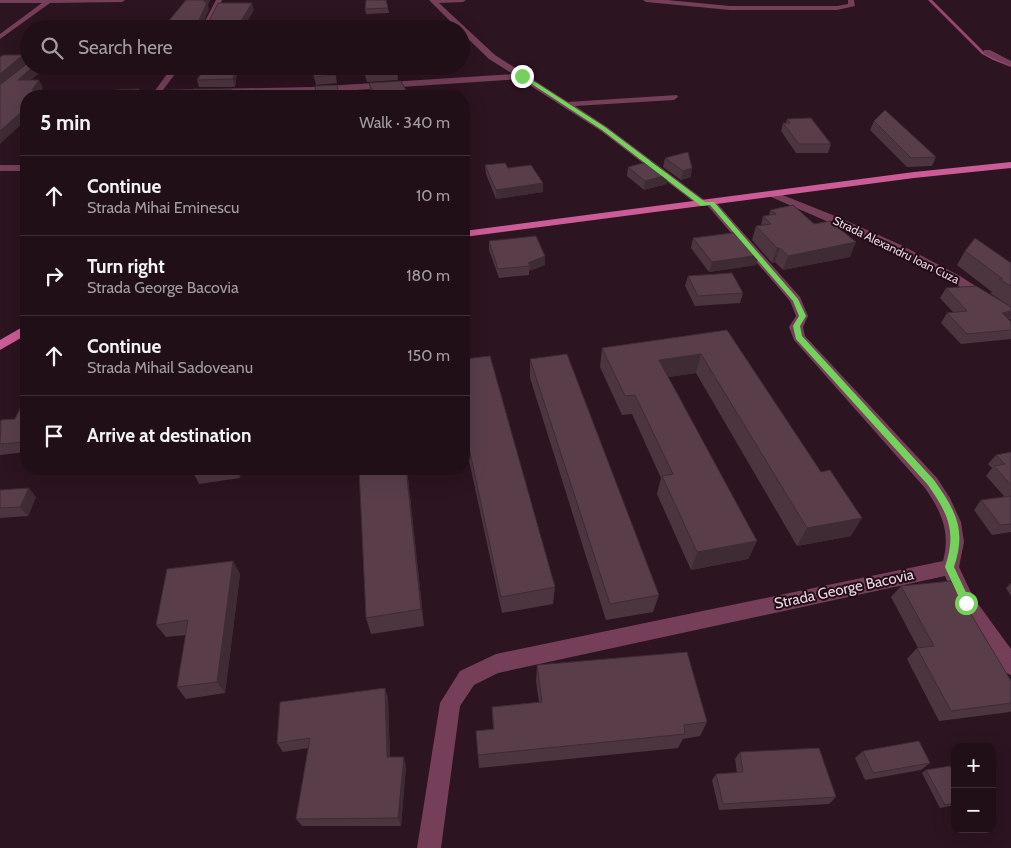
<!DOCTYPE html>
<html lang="en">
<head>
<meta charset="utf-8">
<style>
	:root { --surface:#210f18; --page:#2d1d25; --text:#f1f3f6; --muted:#a29ca2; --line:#3e2f37 }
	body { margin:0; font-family:Cabin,sans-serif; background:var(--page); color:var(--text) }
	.controls { position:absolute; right:15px; bottom:15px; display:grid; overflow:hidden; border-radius:10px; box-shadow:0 5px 20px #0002 }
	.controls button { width:45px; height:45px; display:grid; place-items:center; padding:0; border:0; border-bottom:1px solid var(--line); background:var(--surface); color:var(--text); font:25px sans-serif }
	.stop { position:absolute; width:15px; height:15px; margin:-11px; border:4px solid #74d25c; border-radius:50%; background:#fff }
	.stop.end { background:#74d25c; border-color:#fff; box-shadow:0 1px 5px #0008 }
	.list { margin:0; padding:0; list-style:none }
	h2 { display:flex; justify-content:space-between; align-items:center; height:65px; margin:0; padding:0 20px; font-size:21px }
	h2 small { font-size:16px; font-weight:400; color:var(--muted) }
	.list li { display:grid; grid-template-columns:32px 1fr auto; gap:15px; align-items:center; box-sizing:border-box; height:80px; padding:0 20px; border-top:1px solid var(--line) }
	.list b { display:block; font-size:19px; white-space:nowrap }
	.list p { margin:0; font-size:16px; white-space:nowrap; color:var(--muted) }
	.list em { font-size:16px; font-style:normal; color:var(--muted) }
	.icon { flex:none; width:28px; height:28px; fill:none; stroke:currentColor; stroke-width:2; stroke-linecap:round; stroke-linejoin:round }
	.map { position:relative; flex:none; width:1011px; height:848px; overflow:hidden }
	.search { position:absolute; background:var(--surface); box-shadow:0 5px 20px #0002; left:20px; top:20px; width:450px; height:55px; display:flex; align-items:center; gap:12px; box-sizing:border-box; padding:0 18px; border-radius:28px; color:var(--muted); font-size:19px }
	.panel { position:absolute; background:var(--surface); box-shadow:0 5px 20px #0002; left:20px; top:90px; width:450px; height:385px; border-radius:20px }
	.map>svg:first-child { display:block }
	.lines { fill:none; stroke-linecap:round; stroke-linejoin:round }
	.stream { fill:#994572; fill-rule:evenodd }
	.minor { fill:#753f5a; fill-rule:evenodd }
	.major { fill:#cc5c97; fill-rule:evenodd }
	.wall { fill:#4d3540 }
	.shaded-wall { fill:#3e2b34 }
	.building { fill:#593e4a; stroke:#3e2b34 }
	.route { fill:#74d25c }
	.labels { text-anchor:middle; stroke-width:4; stroke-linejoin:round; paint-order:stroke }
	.far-street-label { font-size:12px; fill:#e8d7de; stroke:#220b17 }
	.street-label { font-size:15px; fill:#e8d7de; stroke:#220b17 }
</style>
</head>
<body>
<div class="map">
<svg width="1011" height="848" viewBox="0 0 1011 848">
	<rect width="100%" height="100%" fill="#2c1420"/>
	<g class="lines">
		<polygon class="stream" points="928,0 932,0 984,52 996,59 1011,65 1011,67 993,60 982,54"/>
		<g class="minor">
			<polygon points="0,0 125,0 122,2 50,3 0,39 0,34 42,3 0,3"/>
			<polygon points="216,0 222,0 208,29 201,29"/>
			<path d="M 429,0 L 466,0 L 463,2 L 439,3 L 495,55 L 568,102 L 677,95 L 678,97 L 674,100 L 575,106 L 607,127 L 707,202 L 715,201 L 800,297 L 808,316 L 803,327 L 805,336 L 937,478 L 950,498 L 961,522 L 964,542 L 959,567 L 973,597 L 1011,649 L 1011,675 L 1004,672 L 959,609 L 945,576 L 498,673 L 474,685 L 460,706 L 441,848 L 417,848 L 440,703 L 460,671 L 496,654 L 943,561 C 951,532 941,511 925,488 L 794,340 L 789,327 L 796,316 L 790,301 L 707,205 L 699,206 L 601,131 L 520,79 L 311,93 L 151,96 L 173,66 L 181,66 L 163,90 L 311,87 L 513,74 L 489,59 L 461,32 L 461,29 L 458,29 Z"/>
			<polygon points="643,0 667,0 730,6 837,6 848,4 848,0 854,0 855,6 837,10 730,10 646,2"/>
			<polygon points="75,26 78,26 82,28 74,29"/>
			<polygon points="984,50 990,50 1011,61 1011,66 984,54"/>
			<rect x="0" y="165" width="26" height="6"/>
			<polygon points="775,192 840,218 901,245 960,276 1011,309 1011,319 951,281 893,250 771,197 770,195"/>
		</g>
		<g class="major">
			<polygon points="1011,162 1011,168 914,178 464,237 464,231 914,172"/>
			<polygon points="26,325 26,335 0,350 0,340"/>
		</g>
	</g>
	<g class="wall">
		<polygon points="388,8 389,13 366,14 365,9"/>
		<polygon points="25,55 29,55 29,62"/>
		<polygon points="206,66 236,66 237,71 235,87 199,87 197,80"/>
		<polygon points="334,66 337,83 316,85 314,77"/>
		<polygon points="362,66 395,66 397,71 398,80 367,82"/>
		<polygon points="369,83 409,96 372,96 370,91"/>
		<polygon points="787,119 831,144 828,153 796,153 781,131 783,123 786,123"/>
		<polygon points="874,121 936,157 932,166 907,167 870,130"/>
		<polygon points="688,152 691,177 681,180 663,167 665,158"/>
		<polygon points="485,165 508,168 543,183 543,192 496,199 486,174"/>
		<polygon points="628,167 667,184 644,190 627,176"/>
		<polygon points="26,187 26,202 25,202 21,194"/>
		<polygon points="770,210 850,257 783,270 775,262 772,263 752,240 756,226 761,225 763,216 769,216"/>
		<polygon points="693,238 759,255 756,265 709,272 691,248"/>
		<polygon points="489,241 545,256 545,265 529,271 529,275 499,278 489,250"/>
		<polygon points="965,251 1011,263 1011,307 990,293 992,292 957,265"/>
		<polygon points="688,276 743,293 740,303 695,306 685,286"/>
		<polygon points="946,288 1011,316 1009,320 1011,322 1011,339 961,344 941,323 947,313 953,312 940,298"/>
		<polygon points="727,330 851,536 797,546 696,373 668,377 757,541 748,559 691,570 657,494 661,478 632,414 622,415 600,367 602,348"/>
		<polygon points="464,359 555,587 553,604 502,613 464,437"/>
		<polygon points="530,359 659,595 653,612 606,620 530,378"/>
		<polygon points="26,396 26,452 0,455 0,421 15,419"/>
		<polygon points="1011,452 1011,532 992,535 974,510 981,500 1003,497 1004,496 986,476 992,468 988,464 996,455"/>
		<polygon points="194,469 241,469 240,478 199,484 194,474"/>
		<polygon points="407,469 424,626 371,634 366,618"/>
		<polygon points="0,490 36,497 28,516 0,518"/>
		<polygon points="233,561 240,574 225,693 186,699 177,687 186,635 166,637 156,625"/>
		<polygon points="1011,583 1011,596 1006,588"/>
		<polygon points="901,586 1011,681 1011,711 1010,712 939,721 907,659 917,648 918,648 891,597"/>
		<polygon points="537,665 707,722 700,736 683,739 678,748 479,768 476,731 493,729 492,707 539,702 536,681"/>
		<polygon points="385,688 388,698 390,757 406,766 401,826 302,826 296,819 308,748 283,752 277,743"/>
		<polygon points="863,751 930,763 921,770 865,780 855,758"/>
		<polygon points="740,752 836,797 829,804 719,810 712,780 716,774 737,773 735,759"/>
		<polygon points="926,770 955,775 955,805 940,808 922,773"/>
	</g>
	<g class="shaded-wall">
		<polygon points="205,0 210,0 208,5 209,9 201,29 198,23"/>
		<polygon points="252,3 254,10 243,29 236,29"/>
		<polygon points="23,55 27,63 0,86 0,74"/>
		<polygon points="34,66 47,66 22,88 18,80"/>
		<polygon points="232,66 236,66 237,71 235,87 233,79"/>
		<polygon points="39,80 43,88 37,96 32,90"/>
		<polygon points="139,89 142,96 134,96"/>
		<polygon points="231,89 233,96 230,96"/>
		<polygon points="26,108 26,120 0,144 0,131"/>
		<polygon points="692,168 691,177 681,180 683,171"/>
		<polygon points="668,175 667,184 644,190 645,181"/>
		<polygon points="543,183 543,192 496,199 496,190"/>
		<polygon points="856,242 850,257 783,270 788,256"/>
		<polygon points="777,248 780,248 775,262 772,263"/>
		<polygon points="759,255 756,265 709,272 712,262"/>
		<polygon points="545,256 545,265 529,271 530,266 528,263"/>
		<polygon points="1011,311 1011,316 1009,320 1002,313"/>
		<polygon points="701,354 696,373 655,379 659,360"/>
		<polygon points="236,469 241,469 240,478"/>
		<polygon points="406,469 407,469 424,626 421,609"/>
		<polygon points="29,488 36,497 28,516 20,507"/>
		<polygon points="862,518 851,536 797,546 807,528"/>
		<polygon points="757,541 748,559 691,570 697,552"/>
		<polygon points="233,561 240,574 225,693 217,682"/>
		<polygon points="385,688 388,698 390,766 387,757"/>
		<polygon points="404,757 406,766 401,826 398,818"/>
	</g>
	<g class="building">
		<polygon points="186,0 205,0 204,2 207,2 198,23 208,23 218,3 252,3 236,29 162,29"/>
		<polygon points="366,0 386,0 388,8 365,9"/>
		<polygon points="3,55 23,55 0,74 0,57"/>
		<polygon points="29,62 29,66 34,66 18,80 39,80 32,90 40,95 40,96 26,96 26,108 0,131 0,85"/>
		<polygon points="206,66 235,66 233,79 197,80"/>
		<polygon points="313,66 334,66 335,75 314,77"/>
		<polygon points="363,66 395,66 397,71 366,73"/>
		<polygon points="401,81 409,96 374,96 369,83"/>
		<polygon points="337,85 339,96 316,96 315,86"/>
		<polygon points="139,89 134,96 111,96 116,90"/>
		<polygon points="193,89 231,89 230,96 192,96"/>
		<polygon points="885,110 936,157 911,158 874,121"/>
		<polygon points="811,118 831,144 799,144 783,123 790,123 787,119"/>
		<polygon points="688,152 692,168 683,171 665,158"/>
		<polygon points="651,161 668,175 645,181 628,167"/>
		<polygon points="505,163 508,168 531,165 543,183 496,190 485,165"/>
		<polygon points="26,187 26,194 21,194"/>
		<polygon points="793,205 814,224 830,221 856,242 788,256 780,248 777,248 756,226 771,224 763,216 776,214 770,210"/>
		<polygon points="739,232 759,255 712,262 693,238"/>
		<polygon points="536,236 545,256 528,263 530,266 498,269 489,241"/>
		<polygon points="975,238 1011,263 1011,286 999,279 1003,279 965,251"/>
		<polygon points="732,273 743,293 698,296 688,276"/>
		<polygon points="976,286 1011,307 1011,311 1002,313 1011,322 1011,330 967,334 947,313 967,311 946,288"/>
		<polygon points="727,330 821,472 830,470 862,518 807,528 701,354 659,360 757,541 697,552 662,476 673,474 635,395 625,396 602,348"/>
		<polygon points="567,354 659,595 610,604 530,359"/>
		<polygon points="490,356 555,587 501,597 464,424 464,359"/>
		<polygon points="26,396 26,442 0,444 1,420 15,419"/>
		<polygon points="1011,452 1011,485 994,466 1005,464 996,455"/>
		<polygon points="194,469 231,469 194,474"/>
		<polygon points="359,469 406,469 421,609 366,618"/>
		<polygon points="29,488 20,507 0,508 0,490"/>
		<polygon points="1011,496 1011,524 1000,525 981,500"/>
		<polygon points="233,561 217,682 177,687 188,620 156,625 167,569"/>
		<polygon points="951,581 1011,681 1011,703 951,711 917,648 934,646 901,586"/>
		<polygon points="687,652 707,722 684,725 685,734 478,755 476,731 494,729 492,707 542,702 537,665"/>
		<polygon points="385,688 387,757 404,757 398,818 296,819 310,738 277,743 280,702"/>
		<polygon points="919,741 930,763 873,773 863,751"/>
		<polygon points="819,748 836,797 723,804 716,774 743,772 740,752"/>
		<polygon points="950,766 955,775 955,803 945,805 926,770"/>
	</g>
	<path class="route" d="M 521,75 L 524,75 L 605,127 L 705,202 L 714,202 L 798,299 L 806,316 L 800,326 L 802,336 L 934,480 C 955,510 967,529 954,567 L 971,603 L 970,606 L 963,606 L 945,567 C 957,531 948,514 928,485 L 796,339 L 793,326 L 799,316 L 793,301 L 710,205 L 701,206 L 602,130 L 521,77 Z"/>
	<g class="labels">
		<g class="far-street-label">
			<text transform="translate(896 250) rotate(26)" y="4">Strada Alexandru Ioan Cuza</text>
		</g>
		<g class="street-label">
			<text transform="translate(844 589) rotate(-12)" y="5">Strada George Bacovia</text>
		</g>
	</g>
</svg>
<div class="controls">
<button>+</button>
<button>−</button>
</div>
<div class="stop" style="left:966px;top:603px"></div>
<div class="stop end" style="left:522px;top:76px"></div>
<div class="search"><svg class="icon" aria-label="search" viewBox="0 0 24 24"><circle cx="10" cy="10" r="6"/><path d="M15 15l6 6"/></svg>Search here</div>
<section class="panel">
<h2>5 min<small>Walk · 340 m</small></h2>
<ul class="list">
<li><svg class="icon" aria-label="ahead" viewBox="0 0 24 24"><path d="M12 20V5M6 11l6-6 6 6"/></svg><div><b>Continue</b><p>Strada Mihai Eminescu</p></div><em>10 m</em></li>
<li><svg class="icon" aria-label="right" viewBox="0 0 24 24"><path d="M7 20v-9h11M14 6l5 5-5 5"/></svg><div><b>Turn right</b><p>Strada George Bacovia</p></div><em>180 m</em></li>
<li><svg class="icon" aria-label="ahead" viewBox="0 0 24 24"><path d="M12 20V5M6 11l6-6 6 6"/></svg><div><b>Continue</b><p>Strada Mihail Sadoveanu</p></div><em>150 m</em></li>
<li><svg class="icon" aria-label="arrive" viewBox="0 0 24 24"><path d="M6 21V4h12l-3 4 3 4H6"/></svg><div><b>Arrive at destination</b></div></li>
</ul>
</section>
</div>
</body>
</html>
